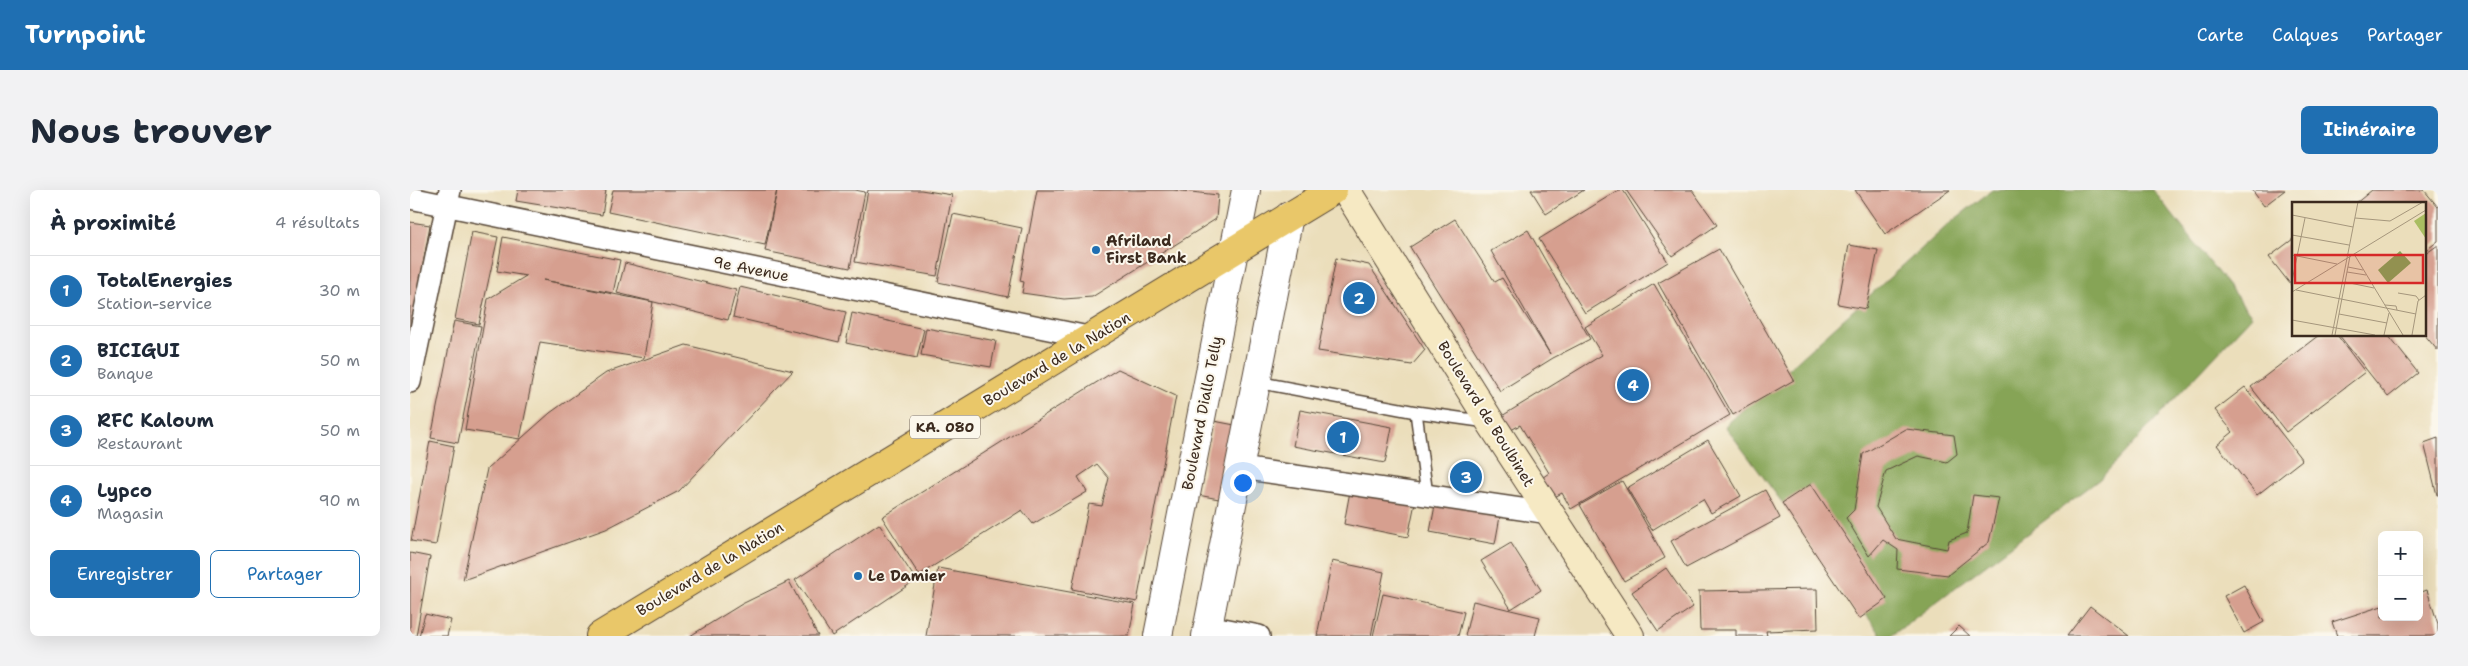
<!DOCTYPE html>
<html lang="fr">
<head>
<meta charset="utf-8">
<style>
	:root { --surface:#fff; --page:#f2f2f3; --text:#1f2937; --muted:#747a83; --line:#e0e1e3; --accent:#1f6fb2 }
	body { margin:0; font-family:"Shantell Sans",sans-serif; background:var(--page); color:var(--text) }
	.controls { position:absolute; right:15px; bottom:15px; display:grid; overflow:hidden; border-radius:8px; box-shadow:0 5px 20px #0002 }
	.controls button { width:45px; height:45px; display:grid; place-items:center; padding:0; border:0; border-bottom:1px solid var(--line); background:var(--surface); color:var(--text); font:25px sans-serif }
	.you { position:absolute; left:832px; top:292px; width:18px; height:18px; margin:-12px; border:4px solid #fff; border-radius:50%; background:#1a73e8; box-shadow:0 0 0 8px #1a73e833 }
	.badge { display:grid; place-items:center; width:32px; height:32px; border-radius:50%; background:var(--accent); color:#fff; font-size:16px; font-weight:700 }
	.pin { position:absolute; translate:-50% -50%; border:2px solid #fff; box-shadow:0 1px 5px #0006 }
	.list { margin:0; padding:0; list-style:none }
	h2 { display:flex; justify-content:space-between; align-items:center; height:65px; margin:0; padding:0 20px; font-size:21px }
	h2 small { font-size:16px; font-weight:400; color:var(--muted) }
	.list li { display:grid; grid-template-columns:32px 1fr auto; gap:15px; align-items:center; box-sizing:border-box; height:70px; padding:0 20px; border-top:1px solid var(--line) }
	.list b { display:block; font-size:19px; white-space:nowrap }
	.list p { margin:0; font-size:16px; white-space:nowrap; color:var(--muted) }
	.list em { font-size:16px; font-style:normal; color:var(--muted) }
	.actions { display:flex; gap:10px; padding:15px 20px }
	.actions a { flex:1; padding:11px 0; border:1px solid var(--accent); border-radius:8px; text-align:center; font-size:18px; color:var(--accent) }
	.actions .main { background:var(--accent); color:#fff }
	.map { position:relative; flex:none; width:2028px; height:446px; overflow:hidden; border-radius:8px }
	header { display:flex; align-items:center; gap:30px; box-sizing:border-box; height:70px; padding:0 25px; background:var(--accent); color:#fff }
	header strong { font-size:24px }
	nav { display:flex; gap:28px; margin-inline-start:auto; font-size:18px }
	.intro { display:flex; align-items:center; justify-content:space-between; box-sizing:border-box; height:120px; padding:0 30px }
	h1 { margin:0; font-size:35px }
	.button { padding:12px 22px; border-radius:8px; background:var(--accent); color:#fff; font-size:18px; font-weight:700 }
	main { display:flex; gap:30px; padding:0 30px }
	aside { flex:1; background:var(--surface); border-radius:8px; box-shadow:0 5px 20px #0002 }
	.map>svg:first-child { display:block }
	.forest { fill:#86a457; stroke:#60673a }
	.building { fill:#d69f8f }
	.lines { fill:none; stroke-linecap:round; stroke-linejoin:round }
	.service-casing { stroke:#554536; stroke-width:14 }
	.minor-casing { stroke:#554536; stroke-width:24 }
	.tertiary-casing { stroke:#554536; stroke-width:30 }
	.secondary-casing { stroke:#554536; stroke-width:30 }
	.primary-casing { stroke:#554536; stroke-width:30 }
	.service { stroke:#fff; stroke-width:11 }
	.minor { stroke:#fff; stroke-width:21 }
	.tertiary { stroke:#fff; stroke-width:28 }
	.secondary { stroke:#f6e9c3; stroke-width:28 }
	.primary { stroke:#e9c769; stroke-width:28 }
	.poi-dot { fill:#1f6fb2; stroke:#fbf7ec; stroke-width:2 }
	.labels { text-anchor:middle; stroke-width:4; stroke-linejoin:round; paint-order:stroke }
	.shield { fill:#fbf7ec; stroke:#75685c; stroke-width:1 }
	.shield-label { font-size:14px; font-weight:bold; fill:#3b2a1e }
	.poi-label { font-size:15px; font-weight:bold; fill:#3b2a1e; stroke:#fbf7ec; text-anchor:start }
	.street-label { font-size:15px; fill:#3b2a1e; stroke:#fbf7ec }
	.inset-road { fill:none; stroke:#a5967c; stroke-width:1 }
	.view { fill:#d62828; fill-opacity:0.15; stroke:#d62828; stroke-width:2.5 }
	.inset-edge { fill:none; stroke:#3b2a1e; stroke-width:2.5 }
</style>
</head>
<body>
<header>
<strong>Turnpoint</strong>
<nav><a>Carte</a><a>Calques</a><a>Partager</a></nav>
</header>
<div class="intro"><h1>Nous trouver</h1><a class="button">Itinéraire</a></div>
<main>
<aside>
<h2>À proximité<small>4 résultats</small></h2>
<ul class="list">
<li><span class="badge">1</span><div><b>TotalEnergies</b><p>Station-service</p></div><em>30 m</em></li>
<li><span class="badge">2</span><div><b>BICIGUI</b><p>Banque</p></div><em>50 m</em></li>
<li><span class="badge">3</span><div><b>RFC Kaloum</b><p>Restaurant</p></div><em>50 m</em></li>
<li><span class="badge">4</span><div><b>Lypco</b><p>Magasin</p></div><em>90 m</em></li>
</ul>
<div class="actions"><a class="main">Enregistrer</a><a>Partager</a></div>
</aside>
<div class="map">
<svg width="2028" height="446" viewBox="0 0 2028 446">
	<rect width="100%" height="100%" fill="#fbf7ec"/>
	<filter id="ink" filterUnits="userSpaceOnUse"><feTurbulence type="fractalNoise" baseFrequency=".02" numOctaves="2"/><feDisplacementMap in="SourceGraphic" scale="10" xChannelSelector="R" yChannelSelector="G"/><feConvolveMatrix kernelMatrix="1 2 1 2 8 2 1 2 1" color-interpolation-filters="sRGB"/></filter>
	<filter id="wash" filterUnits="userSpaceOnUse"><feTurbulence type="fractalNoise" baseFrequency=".0096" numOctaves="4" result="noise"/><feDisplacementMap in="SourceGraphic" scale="20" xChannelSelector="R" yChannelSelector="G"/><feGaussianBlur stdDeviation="1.12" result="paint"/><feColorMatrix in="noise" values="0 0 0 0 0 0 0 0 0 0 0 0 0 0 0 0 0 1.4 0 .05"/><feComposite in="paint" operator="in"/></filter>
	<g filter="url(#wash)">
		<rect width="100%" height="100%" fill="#ebdebb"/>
		<polygon class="forest" points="1582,0 1743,0 1842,126 1690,289 1481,446 1472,446 1315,236 1540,33"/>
		<g id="blocks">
			<g class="building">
				<polygon points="108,0 196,0 192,25 106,11"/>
				<polygon points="203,0 367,0 355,55 198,22"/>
				<polygon points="367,0 445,0 455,2 440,78 355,61"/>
				<polygon points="458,0 511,0 542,5 527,86 445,72"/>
				<polygon points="627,0 763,0 808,5 806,29 682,107 654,109 612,103 614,92 610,91"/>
				<polygon points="1121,0 1174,0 1136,24"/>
				<polygon points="1209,0 1213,0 1258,72 1175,123 1129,49"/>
				<polygon points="1216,0 1282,0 1307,35 1262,66"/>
				<polygon points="1445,0 1540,0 1475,44"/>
				<polygon points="1842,0 1875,0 1854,16"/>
				<polygon points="1962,0 2014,0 2028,17 2028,51 2014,62 2014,14 1945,14"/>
				<polygon points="543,24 612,38 598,107 528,92"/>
				<polygon points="1045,29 1085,92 1092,88 1140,164 1081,61 1118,40 1180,149 1143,168 1090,201 1000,57"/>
				<polygon points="0,32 20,35 1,142 0,142"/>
				<polygon points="62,42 88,47 69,134 45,129"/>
				<polygon points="93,47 210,70 203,103 133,90 243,112 234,168 130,152 110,249 55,240 78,109 116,86 87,81"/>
				<polygon points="1883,49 1883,94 1881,95 1859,67"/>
				<polygon points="1439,55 1468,60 1456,119 1428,114"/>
				<polygon points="2028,55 2028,161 2014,144 2014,65"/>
				<polygon points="1309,59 1384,190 1323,225 1248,93"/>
				<polygon points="926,68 959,75 1015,160 1002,175 908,161"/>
				<polygon points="215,73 326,100 318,130 207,103"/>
				<polygon points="1244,94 1320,225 1161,319 1152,303 1135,312 1123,294 1139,283 1110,235 1094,244 1087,229 1192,165 1175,137"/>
				<polygon points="330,97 436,122 429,152 323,127"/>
				<polygon points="442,123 514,139 507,168 436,153"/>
				<polygon points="44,131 71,136 48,253 21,248"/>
				<polygon points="516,138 586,151 581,177 511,165"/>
				<polygon points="1909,145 1927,145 1955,182 1876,242 1841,197"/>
				<polygon points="1929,145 1978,145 2008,183 1978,207"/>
				<polygon points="276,155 383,181 269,301 196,339 53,390 77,279 140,223 196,183"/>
				<polygon points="708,179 766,206 727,412 662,399 679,314 692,316 699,288 687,274 668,287 677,302 623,334 612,320 509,385 472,327"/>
				<polygon points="1835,197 1892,270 1847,305 1807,255 1823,242 1805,220"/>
				<polygon points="890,220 982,237 975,273 883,256"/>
				<polygon points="804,231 830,236 814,310 788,305"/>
				<polygon points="1496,239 1544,245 1547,264 1537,272 1508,266 1476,281 1466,317 1486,349 1537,359 1539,350 1557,343 1563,305 1589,308 1579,352 1538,385 1487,379 1488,360 1473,350 1459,366 1436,328 1444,320 1453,264"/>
				<polygon points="2028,248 2028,305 2027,305 2014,253"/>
				<polygon points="1298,250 1331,306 1301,323 1293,309 1242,340 1217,298"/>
				<polygon points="20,251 44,256 26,355 1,351"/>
				<polygon points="1212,291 1255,368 1214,391 1170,315"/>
				<polygon points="1401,294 1477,409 1449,429 1372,313"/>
				<polygon points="941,296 1006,308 998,347 934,334"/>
				<polygon points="1355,300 1370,328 1276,378 1261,351"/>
				<polygon points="1026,310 1091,321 1085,354 1020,342"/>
				<polygon points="469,334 506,390 422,446 385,390"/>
				<polygon points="1101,353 1131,400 1101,419 1071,371"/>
				<polygon points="0,363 20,367 6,446 0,446"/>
				<polygon points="922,371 974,382 961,446 907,446"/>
				<polygon points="528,378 725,414 719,446 516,446"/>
				<polygon points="1256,378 1283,417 1248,441 1222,402"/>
				<polygon points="379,391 408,446 280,446 332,414"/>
				<polygon points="1834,395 1854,432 1834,443 1814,406"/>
				<polygon points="1407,399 1408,439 1356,441 1357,446 1326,446 1326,440 1290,440 1289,401"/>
				<polygon points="2017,400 2028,434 2028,446 1927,446 1922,432 1972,416 1972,427 2009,427 2009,403"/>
				<polygon points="973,404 1054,422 1048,446 963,446"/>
				<polygon points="1063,411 1130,427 1125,446 1055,446"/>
				<polygon points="1680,416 1719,446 1657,446"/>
				<polygon points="15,424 41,430 37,446 9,446"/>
				<polygon points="1549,436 1560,446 1539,446"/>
			</g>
		</g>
	</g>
	<g filter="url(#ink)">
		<use href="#blocks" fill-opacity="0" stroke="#554536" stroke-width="1"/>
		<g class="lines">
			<defs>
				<g id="service">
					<polyline points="847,192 1006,222 1077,232"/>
					<polyline points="1006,222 1017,305"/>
				</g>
				<g id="minor">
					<polyline points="0,8 683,148"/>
					<polyline points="0,192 40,0"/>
					<polyline points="831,278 1139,323"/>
					<polyline points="798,436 849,446"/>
				</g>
				<g id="tertiary">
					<polyline points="748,446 836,0"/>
					<polyline points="796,446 879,26"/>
				</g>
				<polyline id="secondary" points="936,0 1081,233 1220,446"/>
				<polyline id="primary" points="190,446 923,0"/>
			</defs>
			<use href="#service" class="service-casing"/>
			<use href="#minor" class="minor-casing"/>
			<use href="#tertiary" class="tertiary-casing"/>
			<use href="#secondary" class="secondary-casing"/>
			<use href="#primary" class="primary-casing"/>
			<use href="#service" class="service"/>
			<use href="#minor" class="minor"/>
			<use href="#tertiary" class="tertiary"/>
			<use href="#secondary" class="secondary"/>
			<use href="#primary" class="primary"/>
		</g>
	</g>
	<g class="poi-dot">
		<circle cx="686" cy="60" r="5"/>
		<circle cx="448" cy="386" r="5"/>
	</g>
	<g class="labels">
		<rect class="shield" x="500" y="225.5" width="70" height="23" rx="4"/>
		<g class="shield-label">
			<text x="535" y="242">KA. 080</text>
		</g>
		<g class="poi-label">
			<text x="696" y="56">Afriland<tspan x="696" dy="17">First Bank</tspan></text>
			<text x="458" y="391">Le Damier</text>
		</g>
		<g class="street-label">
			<text transform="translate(341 79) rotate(11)" y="5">9e Avenue</text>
			<text transform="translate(647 169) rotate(-31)" y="5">Boulevard de la Nation</text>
			<text transform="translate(792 223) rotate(-79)" y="5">Boulevard Diallo Telly</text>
			<text transform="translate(1076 224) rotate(58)" y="5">Boulevard de Boulbinet</text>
			<text transform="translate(300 379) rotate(-31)" y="5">Boulevard de la Nation</text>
		</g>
	</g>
	<g transform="translate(1882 12)">
		<rect width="134" height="134" fill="#ebdebb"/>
		<path d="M 134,11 L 134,37 L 122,19 Z" fill="#a9bd61"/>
		<path d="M 108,49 L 119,61 L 96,81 L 86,68 Z" fill="#86a457"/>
		<path class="inset-road" d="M 0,13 L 61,25M 63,16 L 98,19 L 131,0M 0,33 L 57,43M 62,52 L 111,133M 0,53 L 45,62M 56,65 L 71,68M 55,70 L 74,73M 0,79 L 13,16M 53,80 L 82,86M 4,88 L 124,112M 0,90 L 134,8M 106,91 L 124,94 L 127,98M 93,103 L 104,104 L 105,108M 47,112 L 95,121M 0,118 L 83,133M 40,133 L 66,0M 43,133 L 58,54M 92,133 L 97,111M 120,133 L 126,99 L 134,93"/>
		<path class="view" d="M 3,53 L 131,53 L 131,81 L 3,81 Z"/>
		<rect width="134" height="134" class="inset-edge"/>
	</g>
</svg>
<div class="controls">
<button>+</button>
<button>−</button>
</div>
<div class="you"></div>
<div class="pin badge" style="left:933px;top:247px">1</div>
<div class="pin badge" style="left:949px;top:108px">2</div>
<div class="pin badge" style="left:1056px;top:287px">3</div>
<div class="pin badge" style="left:1223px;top:195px">4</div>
</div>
</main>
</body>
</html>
